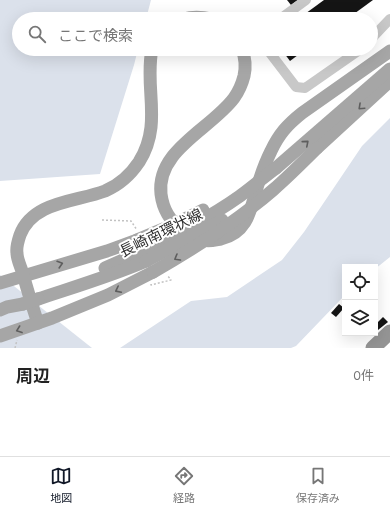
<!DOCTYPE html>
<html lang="ja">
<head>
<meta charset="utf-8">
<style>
	:root { --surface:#fff; --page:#f6f6f6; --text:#222; --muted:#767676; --line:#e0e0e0; --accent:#111827 }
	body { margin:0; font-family:Karla,"Noto Sans JP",sans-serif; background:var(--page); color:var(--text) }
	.controls { position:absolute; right:12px; bottom:12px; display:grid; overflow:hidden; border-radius:0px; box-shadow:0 4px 16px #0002 }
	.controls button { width:36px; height:36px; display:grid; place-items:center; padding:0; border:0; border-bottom:1px solid var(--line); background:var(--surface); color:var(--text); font:20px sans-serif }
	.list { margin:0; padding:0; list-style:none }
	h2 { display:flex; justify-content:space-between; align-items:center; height:52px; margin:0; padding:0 16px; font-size:17px }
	h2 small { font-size:13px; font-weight:400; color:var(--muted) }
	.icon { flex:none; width:22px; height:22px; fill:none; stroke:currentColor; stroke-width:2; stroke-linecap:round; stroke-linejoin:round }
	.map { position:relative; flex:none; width:390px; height:348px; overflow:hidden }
	.search { position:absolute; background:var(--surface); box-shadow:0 4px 16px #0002; left:12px; right:12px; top:12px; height:44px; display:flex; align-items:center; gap:10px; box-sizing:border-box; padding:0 14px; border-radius:22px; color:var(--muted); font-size:15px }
	.sheet { height:108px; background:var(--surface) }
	nav { display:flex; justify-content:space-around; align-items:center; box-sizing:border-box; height:56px; border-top:1px solid var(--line); background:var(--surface); font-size:11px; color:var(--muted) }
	nav a { display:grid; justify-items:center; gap:2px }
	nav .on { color:var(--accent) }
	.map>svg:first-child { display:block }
	.green { fill:#dbe1eb }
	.building { fill:#151515 }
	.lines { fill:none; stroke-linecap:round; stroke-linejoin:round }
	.path { stroke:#c2c2c2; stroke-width:1.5; stroke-dasharray:2 2; stroke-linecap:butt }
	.minor { stroke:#c8c8c8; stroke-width:10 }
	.major { stroke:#a6a6a6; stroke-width:13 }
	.highway { stroke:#959595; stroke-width:15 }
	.major-bridge { stroke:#a6a6a6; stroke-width:13 }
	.oneway { stroke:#5e5e5e }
	.labels { text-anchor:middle; stroke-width:4; stroke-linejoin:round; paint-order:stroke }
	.street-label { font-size:15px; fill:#2e2e2e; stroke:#fff }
</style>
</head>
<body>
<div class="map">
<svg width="390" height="348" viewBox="0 0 390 348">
	<rect width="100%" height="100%" fill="#fff"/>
	<g class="green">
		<polygon points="0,0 151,0 146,19 19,19 19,49 138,49 134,65 100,174 0,181"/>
		<polygon points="390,118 390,257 375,269 375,267 345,267 345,295 296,346 291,348 120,348 191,301 227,297 282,260 304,232 362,146"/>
		<polygon points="0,275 92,348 0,348"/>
	</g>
	<g class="building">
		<polygon points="287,0 298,0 291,5"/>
		<polygon points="324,0 373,0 347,19 298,19"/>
		<polygon points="281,49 306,49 290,61"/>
		<polygon points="339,304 344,308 336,317 331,313"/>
		<polygon points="383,317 388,322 378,330 375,327 375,325"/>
	</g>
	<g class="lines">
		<g class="path">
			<polyline points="102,220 131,221 137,230"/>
			<polyline points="151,284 151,285 171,280 167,275"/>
			<polyline points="15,348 17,340"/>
		</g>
		<g class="minor">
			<polyline points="280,19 306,0"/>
			<polyline points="371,39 390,19"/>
			<polyline points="267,49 296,87 305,88 361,49"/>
		</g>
		<g class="major">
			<path d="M 184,19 C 193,16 203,17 212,19"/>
			<polyline points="317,148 390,81"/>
			<polyline points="276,168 390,69"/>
			<path d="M 181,230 C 170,220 163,210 161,194 C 156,150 211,129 234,98 C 239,91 242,84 244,76 C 246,67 245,57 242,49"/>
			<path d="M 203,240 C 208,242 215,240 221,239 C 246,233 250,213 256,191 C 260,177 265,163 271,151 C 279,134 287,125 302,113 L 390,51"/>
			<polyline points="105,268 141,252"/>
			<polyline points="0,283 107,251 137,240"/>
			<path d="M 38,299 C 74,287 111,276 146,261"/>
			<polyline points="0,310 7,307 23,304"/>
			<path d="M 38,323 C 32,306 27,288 22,271 C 20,265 17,259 17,253 C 16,247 18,241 20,235 C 33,201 76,202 105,191 C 119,185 131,174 139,162 C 163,124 144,88 152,49"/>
			<polyline points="0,336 52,318 108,295 153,272"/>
		</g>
		<polyline class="highway" points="373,348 390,332"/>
		<g class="major-bridge">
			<polyline points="137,240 168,227 203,210"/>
			<path d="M 141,252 C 175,235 209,218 240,196 C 252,187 264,177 276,168"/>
			<polyline points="146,261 210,227 222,220"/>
			<path d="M 153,272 C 195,248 236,222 273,190 C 288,177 303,162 317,148"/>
			<polyline points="23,304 38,299"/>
		</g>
	</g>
	<defs><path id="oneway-chevron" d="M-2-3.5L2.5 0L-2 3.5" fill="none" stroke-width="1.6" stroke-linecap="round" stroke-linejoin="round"/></defs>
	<g class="oneway">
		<use href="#oneway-chevron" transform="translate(361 107) rotate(137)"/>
		<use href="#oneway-chevron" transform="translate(306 143) rotate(-41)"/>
		<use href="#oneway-chevron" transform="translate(177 258) rotate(150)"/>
		<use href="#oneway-chevron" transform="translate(60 264) rotate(-17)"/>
		<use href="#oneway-chevron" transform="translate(118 290) rotate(153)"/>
		<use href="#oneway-chevron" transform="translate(19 330) rotate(160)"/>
	</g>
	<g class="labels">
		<g class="street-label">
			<text transform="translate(161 233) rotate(-26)" y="5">長崎南環状線</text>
		</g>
	</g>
</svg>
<div class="controls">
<button><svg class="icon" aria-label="locate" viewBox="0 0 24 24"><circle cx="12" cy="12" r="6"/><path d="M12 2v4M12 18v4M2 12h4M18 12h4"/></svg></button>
<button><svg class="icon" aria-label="layers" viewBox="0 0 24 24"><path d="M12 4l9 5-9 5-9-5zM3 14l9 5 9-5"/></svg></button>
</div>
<div class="search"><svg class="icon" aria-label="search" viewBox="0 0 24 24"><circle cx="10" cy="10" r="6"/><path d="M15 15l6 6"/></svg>ここで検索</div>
</div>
<section class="sheet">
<h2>周辺<small>0件</small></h2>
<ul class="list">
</ul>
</section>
<nav>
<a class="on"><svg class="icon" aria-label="map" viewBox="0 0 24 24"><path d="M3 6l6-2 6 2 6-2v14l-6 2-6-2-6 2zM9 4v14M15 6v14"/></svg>地図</a>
<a><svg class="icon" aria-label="directions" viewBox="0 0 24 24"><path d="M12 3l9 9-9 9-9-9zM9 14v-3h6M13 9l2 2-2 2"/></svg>経路</a>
<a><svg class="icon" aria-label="saved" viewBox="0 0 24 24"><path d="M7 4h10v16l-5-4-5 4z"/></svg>保存済み</a>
</nav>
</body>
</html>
